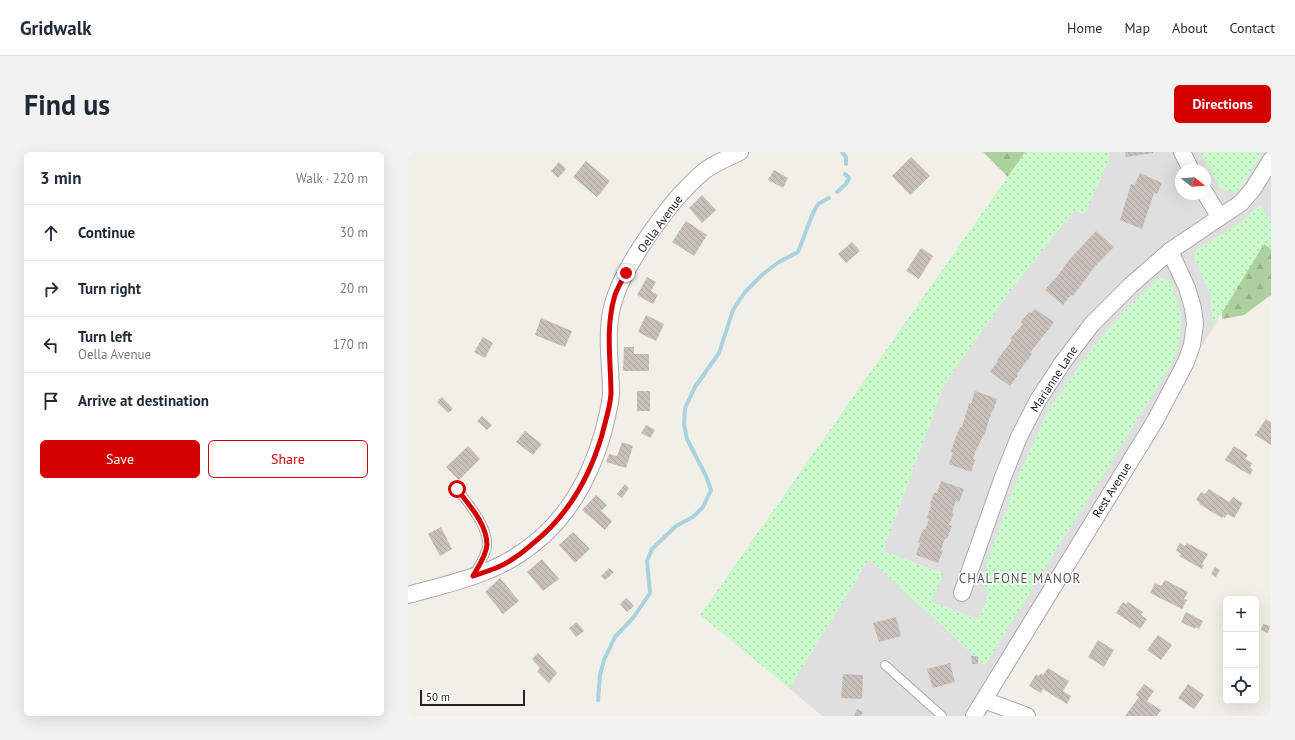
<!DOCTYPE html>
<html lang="en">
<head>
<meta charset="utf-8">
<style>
	:root { --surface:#fff; --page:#f2f2f3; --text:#1f2937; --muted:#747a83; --line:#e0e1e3; --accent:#d40000 }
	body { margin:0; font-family:"PT Sans",sans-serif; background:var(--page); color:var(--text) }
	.controls { position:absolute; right:12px; bottom:12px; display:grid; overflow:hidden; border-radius:6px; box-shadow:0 4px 16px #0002 }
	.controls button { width:36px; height:36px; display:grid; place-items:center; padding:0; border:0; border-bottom:1px solid var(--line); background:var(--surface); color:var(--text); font:20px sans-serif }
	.compass { position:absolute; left:767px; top:12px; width:36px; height:36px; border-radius:50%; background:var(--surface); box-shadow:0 4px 16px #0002; rotate:107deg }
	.scale { position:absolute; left:12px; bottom:10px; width:105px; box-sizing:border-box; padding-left:4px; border:2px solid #222; border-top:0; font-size:11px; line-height:14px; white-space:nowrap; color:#222; -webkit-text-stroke:3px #fff; paint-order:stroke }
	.stop { position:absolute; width:12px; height:12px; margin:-9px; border:3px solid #d40000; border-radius:50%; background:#fff }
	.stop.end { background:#d40000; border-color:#fff; box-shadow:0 1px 4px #0008 }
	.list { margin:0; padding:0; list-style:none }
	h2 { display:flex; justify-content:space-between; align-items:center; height:52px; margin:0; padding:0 16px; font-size:17px }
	h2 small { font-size:13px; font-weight:400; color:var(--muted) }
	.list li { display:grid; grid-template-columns:26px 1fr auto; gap:12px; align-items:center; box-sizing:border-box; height:56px; padding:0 16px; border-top:1px solid var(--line) }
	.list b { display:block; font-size:15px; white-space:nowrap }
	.list p { margin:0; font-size:13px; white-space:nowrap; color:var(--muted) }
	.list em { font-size:13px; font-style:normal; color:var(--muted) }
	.actions { display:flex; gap:8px; padding:12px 16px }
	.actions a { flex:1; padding:9px 0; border:1px solid var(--accent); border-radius:6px; text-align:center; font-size:14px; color:var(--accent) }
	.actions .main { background:var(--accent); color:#fff }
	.icon { flex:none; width:22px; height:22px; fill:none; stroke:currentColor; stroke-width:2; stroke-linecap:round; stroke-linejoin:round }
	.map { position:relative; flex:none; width:863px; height:564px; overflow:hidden; border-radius:6px }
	header { display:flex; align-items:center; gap:24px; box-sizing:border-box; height:56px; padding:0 20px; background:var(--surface); border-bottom:1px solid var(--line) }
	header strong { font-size:19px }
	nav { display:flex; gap:22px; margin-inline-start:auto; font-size:14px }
	.intro { display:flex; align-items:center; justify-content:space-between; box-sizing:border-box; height:96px; padding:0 24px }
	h1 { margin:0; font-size:28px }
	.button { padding:10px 18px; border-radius:6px; background:var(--accent); color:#fff; font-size:14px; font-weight:700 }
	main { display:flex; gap:24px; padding:0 24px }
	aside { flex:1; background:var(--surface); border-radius:6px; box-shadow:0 4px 16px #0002 }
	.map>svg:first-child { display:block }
	.residential { fill:#e0dfdf; fill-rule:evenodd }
	.forest { fill:url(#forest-firs) }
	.park { fill:url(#park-dots) }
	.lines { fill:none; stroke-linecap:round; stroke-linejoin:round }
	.stream { stroke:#aad3df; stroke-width:4 }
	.building { fill:url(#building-back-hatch) }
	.service-casing { stroke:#a9a9a9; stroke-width:10 }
	.minor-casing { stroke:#a9a9a9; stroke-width:18 }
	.service { stroke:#fff; stroke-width:8 }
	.minor { stroke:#fff; stroke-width:16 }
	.route { stroke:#d40000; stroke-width:5 }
	.labels { text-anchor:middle; stroke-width:3; stroke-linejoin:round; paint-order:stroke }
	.street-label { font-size:12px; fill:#222; stroke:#fff }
	.neighbourhood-label { font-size:13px; letter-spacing:1px; fill:#555; stroke:#fff }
</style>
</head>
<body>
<header>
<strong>Gridwalk</strong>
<nav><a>Home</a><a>Map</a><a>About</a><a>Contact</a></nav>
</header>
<div class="intro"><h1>Find us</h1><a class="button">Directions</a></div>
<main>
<aside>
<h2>3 min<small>Walk · 220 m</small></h2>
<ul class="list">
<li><svg class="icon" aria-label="ahead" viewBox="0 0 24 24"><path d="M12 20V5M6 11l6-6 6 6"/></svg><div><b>Continue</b></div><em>30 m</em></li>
<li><svg class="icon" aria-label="right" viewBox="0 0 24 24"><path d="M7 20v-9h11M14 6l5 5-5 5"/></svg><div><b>Turn right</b></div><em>20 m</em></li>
<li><svg class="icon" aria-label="left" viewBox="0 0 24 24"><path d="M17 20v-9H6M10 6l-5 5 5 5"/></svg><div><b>Turn left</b><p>Oella Avenue</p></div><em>170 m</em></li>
<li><svg class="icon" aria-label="arrive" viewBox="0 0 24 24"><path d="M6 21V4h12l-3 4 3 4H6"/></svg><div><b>Arrive at destination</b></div></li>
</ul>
<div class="actions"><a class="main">Save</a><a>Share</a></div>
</aside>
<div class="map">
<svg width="863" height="564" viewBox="0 0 863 564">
	<defs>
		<pattern id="forest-firs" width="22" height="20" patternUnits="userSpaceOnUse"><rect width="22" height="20" fill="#add19e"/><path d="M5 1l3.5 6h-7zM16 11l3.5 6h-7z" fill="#95b388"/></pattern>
		<pattern id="park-dots" width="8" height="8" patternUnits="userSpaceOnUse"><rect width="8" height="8" fill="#c8facc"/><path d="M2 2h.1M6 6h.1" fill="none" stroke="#acd6af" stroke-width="1.8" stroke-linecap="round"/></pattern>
		<pattern id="building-back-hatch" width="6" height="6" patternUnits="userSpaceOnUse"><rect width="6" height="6" fill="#c7bfb8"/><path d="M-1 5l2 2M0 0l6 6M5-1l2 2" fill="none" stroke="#aba49e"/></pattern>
	</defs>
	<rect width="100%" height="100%" fill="#f2efe9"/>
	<path class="residential" d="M 700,0 L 792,0 L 814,38 L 829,40 L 855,0 L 863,0 L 863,70 L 852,53 L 835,69 L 789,98 L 787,106 L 802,143 L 806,174 L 565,564 L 414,564 L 381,536 L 461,407 L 577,513 L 751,126 L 716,159 L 676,207 L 641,258 L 582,439 L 571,467 L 523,450 L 534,421 L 475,399 L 536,232 L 609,130 L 666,58 L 676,62 L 701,6 ZM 773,18 L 797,18 L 797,42 L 773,42 Z"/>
	<g class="forest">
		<polygon points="575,0 650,0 610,35"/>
		<polygon points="863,83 863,143 836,163 814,167 815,139"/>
	</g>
	<g class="park">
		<polygon points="617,0 700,0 701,6 677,62 666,58 609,130 536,232 475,399 535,422 523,450 571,467 582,439 578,438 574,426 611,322 641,258 676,207 716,159 751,126 762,129 773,163 772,186 767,207 577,513 461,407 381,536 292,463"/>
		<polygon points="792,0 855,0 829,40 814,38"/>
		<polygon points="852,53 863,70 863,97 856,92 806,174 802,143 787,106 789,98 835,69"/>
	</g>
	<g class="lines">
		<g class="stream">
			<polyline points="434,0 438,5 438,12"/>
			<polyline points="429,40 438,32 441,26 437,22"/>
			<polyline points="190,548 192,523 196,508 207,485 225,466 242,441 239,409 244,397 268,374 285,365 295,355 303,338 298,324 279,287 276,272 277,256 287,235 311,201 325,158 337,140 355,122 371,110 390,100 405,61 410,52 421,46"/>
		</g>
	</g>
	<g class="building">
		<polygon points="717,0 745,0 745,1 718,5"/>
		<polygon points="503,5 522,24 502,43 484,24"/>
		<polygon points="178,9 202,29 189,45 165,25"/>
		<polygon points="151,10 158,17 150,26 143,19"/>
		<polygon points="366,18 380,26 375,36 360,28"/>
		<polygon points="732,21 754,31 749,42 746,41 734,77 712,68 723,32 727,33"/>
		<polygon points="294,43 308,58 294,71 281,56"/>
		<polygon points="278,69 299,83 286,104 264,90"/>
		<polygon points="688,79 706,95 688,113 665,144 663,143 655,153 637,138 645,128 646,129 661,108"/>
		<polygon points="444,90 452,99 438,111 430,102"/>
		<polygon points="513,96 525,104 511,127 498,119"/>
		<polygon points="239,125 248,130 243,139 250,143 245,152 229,143"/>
		<polygon points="627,157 646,170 622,201 624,202 609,222 610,223 602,234 582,220 590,209 589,208 604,188 602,187 615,172 613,170 621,160 623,161"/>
		<polygon points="238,163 256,172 248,189 230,180"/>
		<polygon points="133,166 164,179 157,195 127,183"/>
		<polygon points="75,185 85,191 77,206 66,200"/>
		<polygon points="216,195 226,195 226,202 241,202 241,219 215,219"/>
		<rect x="229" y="239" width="13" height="20"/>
		<polygon points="567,239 589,247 585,259 584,259 576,284 575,283 570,295 569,295 565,307 567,308 563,320 541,312 545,300 543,300 547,287 552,275 554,275 561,251 563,252"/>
		<polygon points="34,245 45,257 40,261 29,250"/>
		<polygon points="74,264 84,273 79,278 69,269"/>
		<polygon points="858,267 863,270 863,293 847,283"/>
		<polygon points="238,273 247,278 242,286 233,281"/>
		<polygon points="117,279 134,292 125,303 108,290"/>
		<polygon points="214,290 225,294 218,316 198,310 201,302 209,304"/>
		<polygon points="60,294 72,307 51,328 38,315"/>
		<polygon points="826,294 840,303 837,307 844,311 842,315 845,318 842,323 817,308"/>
		<polygon points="533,329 556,337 551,350 548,349 544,360 546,361 541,373 544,374 539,387 537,386 533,398 535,399 530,411 508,403 512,391 510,390 515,377 517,378 521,367 519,366 523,353 522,353 526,341 529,341"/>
		<polygon points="217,332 221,336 214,346 209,342"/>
		<polygon points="801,337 821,350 825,345 835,351 826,366 819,362 817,366 815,364 814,366 791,352 792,351 788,348 793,340 797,342"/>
		<polygon points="188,343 199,353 193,359 204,369 197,378 174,358"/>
		<polygon points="33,375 44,397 32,404 20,382"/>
		<polygon points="165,380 182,397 167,411 151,393"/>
		<polygon points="772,391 777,394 779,391 800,402 794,412 796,413 794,417 771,404 773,402 768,398"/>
		<polygon points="134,407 151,427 135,439 119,420"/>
		<polygon points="807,415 812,418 808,425 803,422"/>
		<polygon points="201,416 206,420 197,428 193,424"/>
		<polygon points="92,426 111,449 95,462 77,440"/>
		<polygon points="757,428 780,440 776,447 779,448 774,457 742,441 747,431 753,434"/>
		<polygon points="218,446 226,454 219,460 212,452"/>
		<polygon points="715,450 718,452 720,450 735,460 733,463 739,467 732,477 708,461"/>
		<polygon points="778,460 795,469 791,477 787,475 787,477 773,470"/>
		<polygon points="488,465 493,484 471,490 465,471"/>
		<polygon points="169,470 176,479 168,485 161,476"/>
		<polygon points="855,472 862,474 860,481 853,478"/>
		<polygon points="750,483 764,493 753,508 739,498"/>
		<polygon points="690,488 706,498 696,515 680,505"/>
		<polygon points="130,501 149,521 141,531 129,519 132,516 124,507"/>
		<polygon points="563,504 570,504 570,512 564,512"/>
		<polygon points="542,511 547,530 525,536 519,517"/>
		<polygon points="640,516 661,529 655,539 663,544 659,552 635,537 633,541 621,534 628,522 631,524 633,521 635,523"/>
		<polygon points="435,522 455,523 454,547 433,546"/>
		<polygon points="736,532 746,539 739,549 753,558 749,564 717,564 731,545 728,543"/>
		<polygon points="780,532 796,543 786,557 770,546"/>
		<polygon points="449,557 455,560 453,564 446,564"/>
	</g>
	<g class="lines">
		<defs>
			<g id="service">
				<path d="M 49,337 C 60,351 81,375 79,395 C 77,405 70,415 65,424"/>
				<polyline points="477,513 534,564"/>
			</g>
			<g id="minor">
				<polyline points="774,0 783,18"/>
				<polyline points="797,41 811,64"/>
				<polyline points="554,441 595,325 611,285 630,248 655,210 684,172 723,133 762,99 833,51 845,37 863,8"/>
				<path d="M 0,443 C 39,432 80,424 113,401 C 156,373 181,329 195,281 C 198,268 202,255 203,242 C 203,215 198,188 203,160 C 211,118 262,48 295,20 C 306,11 320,6 332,0"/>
				<polyline points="576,548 619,564"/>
				<polyline points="566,564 747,269 778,210 784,193 787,172 785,156 779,136 762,99"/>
			</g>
		</defs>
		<use href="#service" class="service-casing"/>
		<use href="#minor" class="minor-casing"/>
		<use href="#service" class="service"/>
		<use href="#minor" class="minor"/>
	</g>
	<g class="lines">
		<path class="route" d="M 49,337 C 61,353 79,372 79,393 C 78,404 70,415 65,424 C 72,422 80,419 88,416 C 100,411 113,402 123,393 C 159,365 181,327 194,283 C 197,270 202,256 203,242 C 203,209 197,176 207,143 C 210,135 214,128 218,121"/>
	</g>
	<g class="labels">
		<g class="street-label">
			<text transform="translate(252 72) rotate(-54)" y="4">Oella Avenue</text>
			<text transform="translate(646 227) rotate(-57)" y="4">Marianne Lane</text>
			<text transform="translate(704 338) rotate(-58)" y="4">Rest Avenue</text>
		</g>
		<g class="neighbourhood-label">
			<text x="612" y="431">CHALFONE MANOR</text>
		</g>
	</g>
</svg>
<div class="controls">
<button>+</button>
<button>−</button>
<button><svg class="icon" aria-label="locate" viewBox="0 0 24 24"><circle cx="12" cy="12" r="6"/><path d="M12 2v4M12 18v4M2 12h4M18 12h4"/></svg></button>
</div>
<svg class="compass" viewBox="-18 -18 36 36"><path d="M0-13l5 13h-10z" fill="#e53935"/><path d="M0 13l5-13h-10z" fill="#747a83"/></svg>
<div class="scale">50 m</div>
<div class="stop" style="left:49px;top:337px"></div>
<div class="stop end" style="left:218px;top:121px"></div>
</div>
</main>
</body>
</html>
